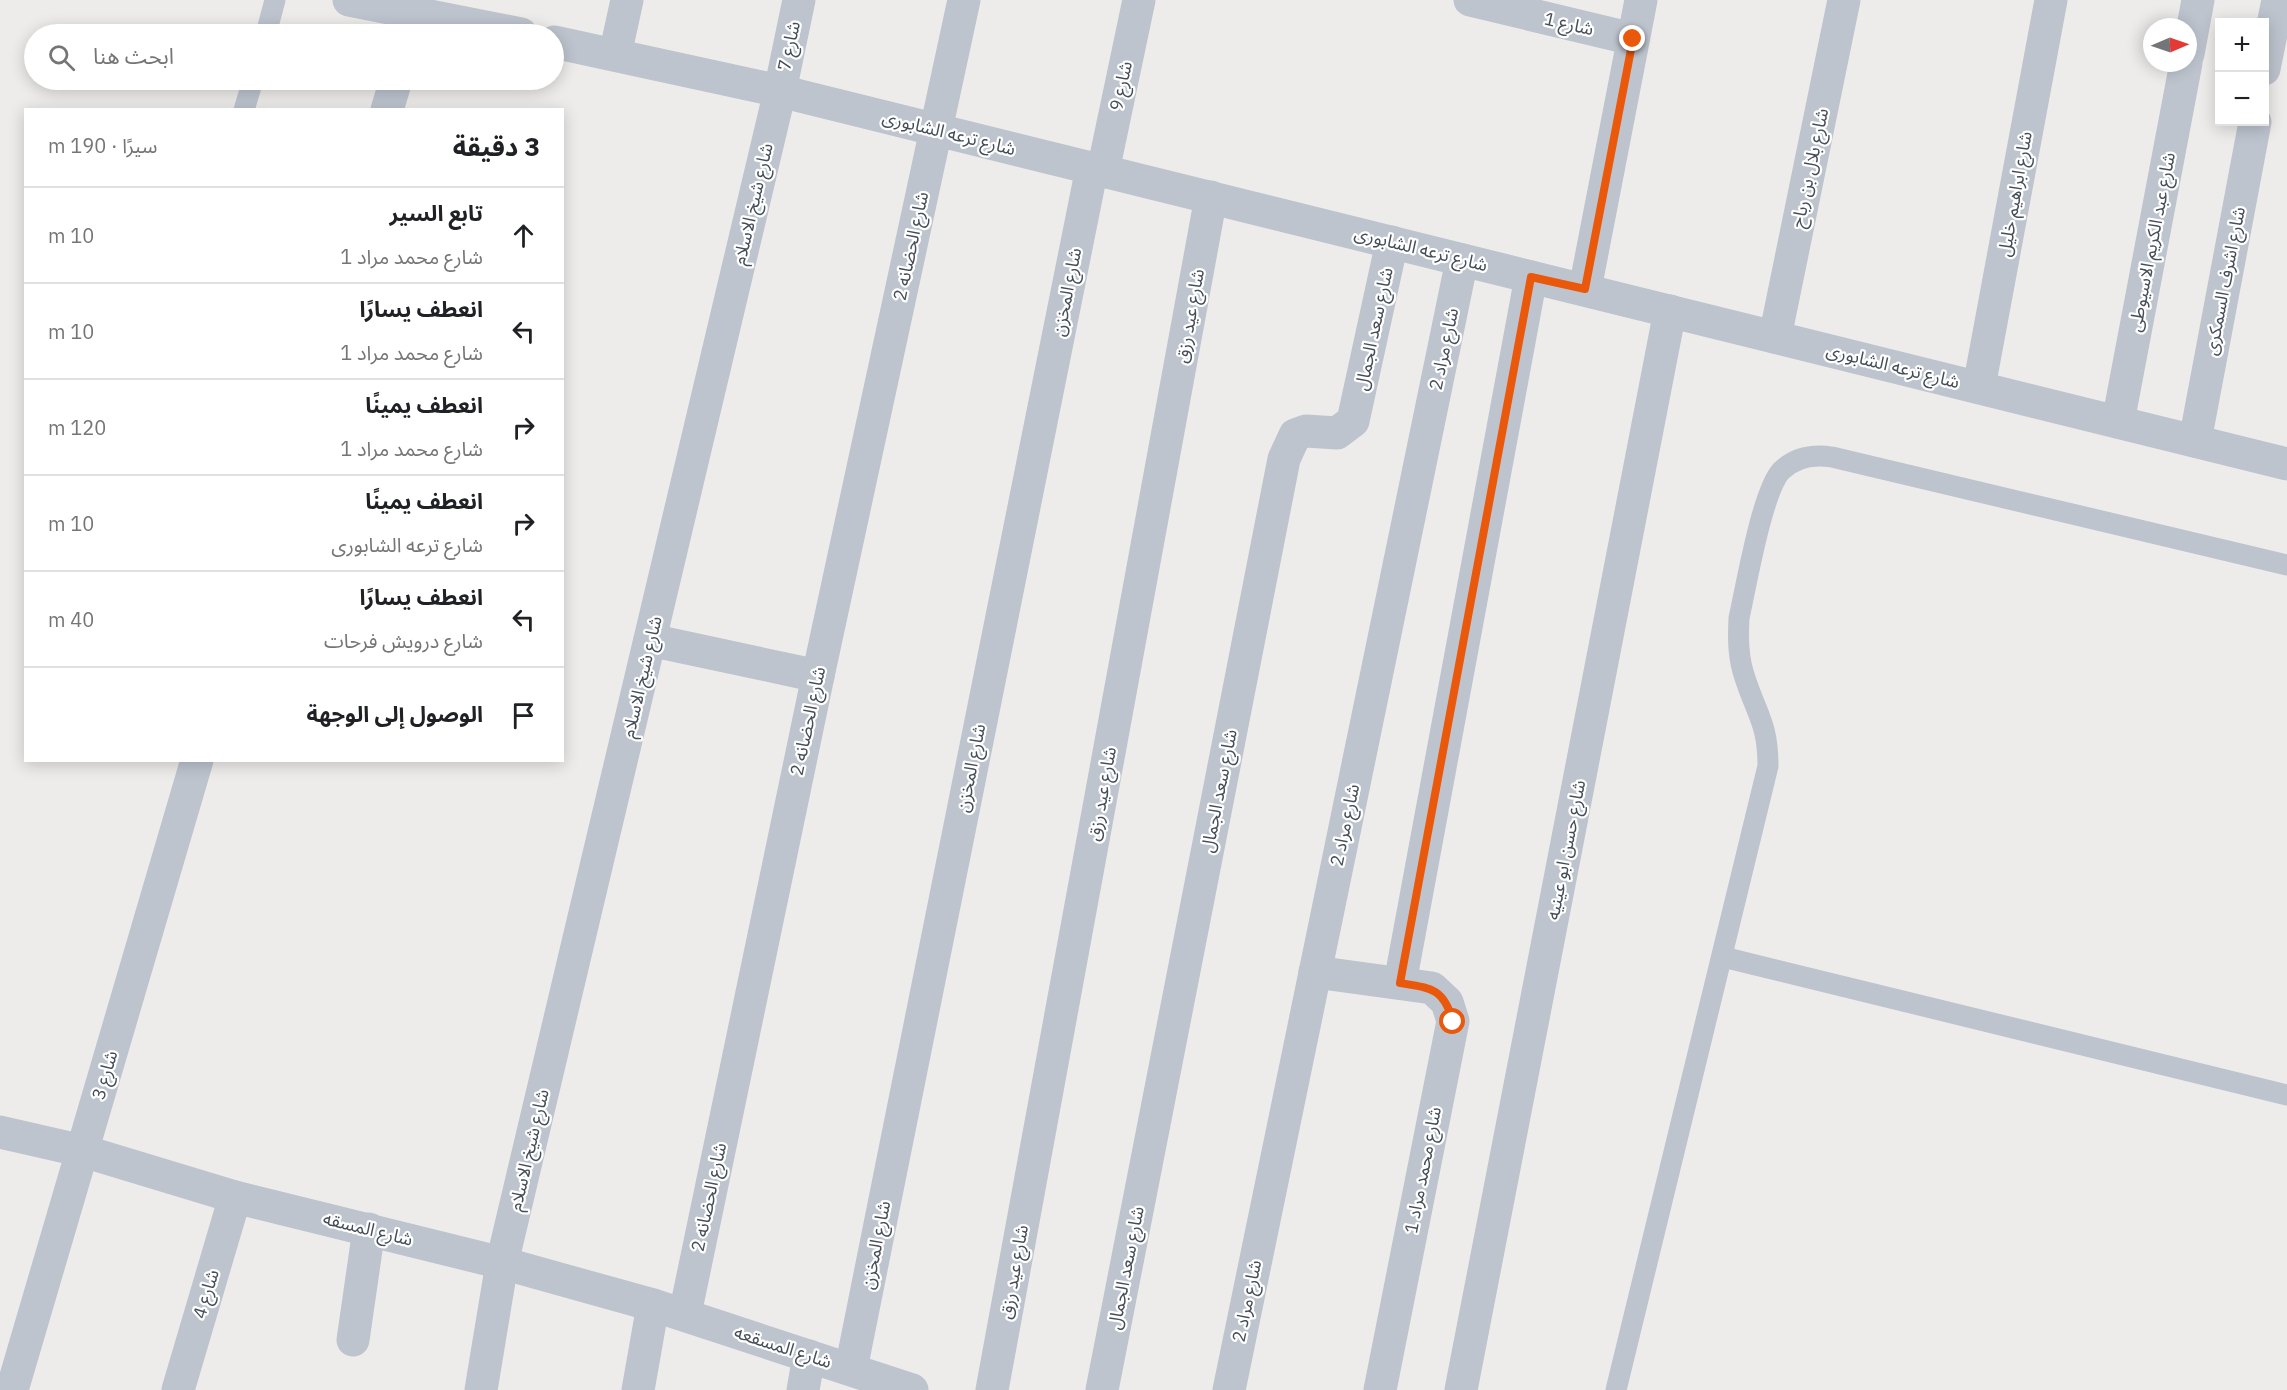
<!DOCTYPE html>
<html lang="ar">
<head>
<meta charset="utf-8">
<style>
	:root { --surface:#fff; --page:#f2f2f2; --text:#202124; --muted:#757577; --line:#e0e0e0 }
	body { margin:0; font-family:"IBM Plex Sans","Noto Sans Arabic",sans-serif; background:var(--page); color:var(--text); direction:rtl }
	.controls { position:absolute; right:18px; top:18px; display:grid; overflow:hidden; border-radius:0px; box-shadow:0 3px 15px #0003 }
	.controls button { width:54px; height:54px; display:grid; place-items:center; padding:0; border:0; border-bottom:2px solid var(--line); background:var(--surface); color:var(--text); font:30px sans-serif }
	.compass { position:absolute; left:2143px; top:18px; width:54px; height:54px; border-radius:50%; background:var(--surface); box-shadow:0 3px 15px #0003; rotate:88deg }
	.stop { position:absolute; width:18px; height:18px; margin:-14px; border:4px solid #ea580c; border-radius:50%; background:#fff }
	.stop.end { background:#ea580c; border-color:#fff; box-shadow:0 2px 6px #0008 }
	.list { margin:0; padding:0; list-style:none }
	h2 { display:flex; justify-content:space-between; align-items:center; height:78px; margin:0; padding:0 24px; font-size:26px }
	h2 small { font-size:20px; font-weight:400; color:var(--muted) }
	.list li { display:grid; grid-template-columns:39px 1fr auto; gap:18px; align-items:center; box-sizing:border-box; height:96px; padding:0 24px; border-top:2px solid var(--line) }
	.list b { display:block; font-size:22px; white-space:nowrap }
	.list p { margin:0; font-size:20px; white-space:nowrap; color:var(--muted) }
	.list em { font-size:20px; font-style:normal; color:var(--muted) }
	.icon { flex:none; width:33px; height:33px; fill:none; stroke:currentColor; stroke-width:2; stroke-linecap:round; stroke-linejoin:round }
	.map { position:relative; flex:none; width:2287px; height:1390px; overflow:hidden; direction:ltr }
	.search { position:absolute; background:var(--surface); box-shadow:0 3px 15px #0003; left:24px; top:24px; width:540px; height:66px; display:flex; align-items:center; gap:15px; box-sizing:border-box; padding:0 21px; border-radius:33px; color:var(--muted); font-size:22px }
	.panel { position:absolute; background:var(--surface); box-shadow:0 3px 15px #0003; left:24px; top:108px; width:540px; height:654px; border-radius:0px; direction:rtl }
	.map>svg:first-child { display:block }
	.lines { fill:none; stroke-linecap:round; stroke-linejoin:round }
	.lane { stroke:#bdc4ce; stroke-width:21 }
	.street { stroke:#bdc4ce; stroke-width:33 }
	.route { stroke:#ea580c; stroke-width:8 }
	.labels { text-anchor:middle; stroke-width:4.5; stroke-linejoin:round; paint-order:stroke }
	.street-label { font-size:18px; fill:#454d58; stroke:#fff }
</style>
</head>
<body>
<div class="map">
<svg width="2287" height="1390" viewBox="0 0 2287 1390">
	<rect width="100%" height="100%" fill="#eeeceb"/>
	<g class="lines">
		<g class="lane">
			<polyline points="266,34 275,0"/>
			<polyline points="244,110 253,80"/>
			<polyline points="1723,957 2287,1095"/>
			<path d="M 1616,1390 L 1768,766 C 1768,724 1757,715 1745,678 C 1738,658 1738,639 1739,618 C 1746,587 1762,492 1781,471 C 1795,457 1813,454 1832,457 L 2287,565"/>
		</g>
		<g class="street">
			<polyline points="349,0 521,34"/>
			<polyline points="1470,0 1633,39"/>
			<polyline points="554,42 780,91 2287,464"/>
			<polyline points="2188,54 2198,0"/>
			<polyline points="615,55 627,0"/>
			<polyline points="2264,69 2278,0"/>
			<polyline points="387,110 396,80"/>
			<polyline points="1103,171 1139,0"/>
			<polyline points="1585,289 1641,0"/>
			<polyline points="1775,337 1844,0"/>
			<polyline points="1979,387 2051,0"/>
			<polyline points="2118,422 2186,63"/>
			<polyline points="2195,441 2255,122"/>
			<polyline points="650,640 818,676"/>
			<polyline points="1315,972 1432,988 1447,1002 1453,1021 1380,1390"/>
			<polyline points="1400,983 1531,277"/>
			<polyline points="0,1132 83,1151 235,1197 502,1263 653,1305 912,1390"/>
			<polyline points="685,1314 818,676 964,0"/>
			<polyline points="353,1340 369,1229"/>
			<polyline points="851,1369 1092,168"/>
			<polyline points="12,1390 197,760"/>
			<polyline points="178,1390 235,1197"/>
			<polyline points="481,1390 502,1263 780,91 799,0"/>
			<polyline points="638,1390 653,1305"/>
			<polyline points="803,1390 809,1356"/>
			<polyline points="992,1390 1211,197"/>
			<polyline points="1102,1390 1284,459 1295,435 1306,431 1337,433 1353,421 1392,242"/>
			<polyline points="1229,1390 1462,260"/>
			<polyline points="1461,1390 1670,311"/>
		</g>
	</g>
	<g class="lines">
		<path class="route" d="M 1453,1022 C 1444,988 1431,988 1400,983 L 1531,277 L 1585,289 L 1633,39"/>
	</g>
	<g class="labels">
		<g class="street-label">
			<text transform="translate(1569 24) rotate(13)" y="6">شارع 1</text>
			<text transform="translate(789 46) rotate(-78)" y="6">شارع 7</text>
			<text transform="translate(1121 86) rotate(-78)" y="6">شارع 9</text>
			<text transform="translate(949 133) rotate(14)" y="6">شارع ترعه الشابورى</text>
			<text transform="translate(1810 168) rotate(-78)" y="6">شارع بلال بن رباح</text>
			<text transform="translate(2015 194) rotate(-80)" y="6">شارع ابراهيم خليل</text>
			<text transform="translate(753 204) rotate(-77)" y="6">شارع شيخ الاسلام</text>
			<text transform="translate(2152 242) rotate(-79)" y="6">شارع عبد الكريم الاسيوطى</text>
			<text transform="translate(911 246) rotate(-78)" y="6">شارع الحضانه 2</text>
			<text transform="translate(1421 249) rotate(14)" y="6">شارع ترعه الشابورى</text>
			<text transform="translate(2225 281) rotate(-79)" y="6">شارع اشرف السمكرى</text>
			<text transform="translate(1067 292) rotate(-79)" y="6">شارع المخزن</text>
			<text transform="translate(1190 316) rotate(-80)" y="6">شارع عيد رزق</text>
			<text transform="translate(1374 329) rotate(-78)" y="6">شارع سعد الجمال</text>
			<text transform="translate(1444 349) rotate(-78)" y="6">شارع مراد 2</text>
			<text transform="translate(1893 366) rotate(14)" y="6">شارع ترعه الشابورى</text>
			<text transform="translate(642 677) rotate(-77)" y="6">شارع شيخ الاسلام</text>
			<text transform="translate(808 721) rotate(-78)" y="6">شارع الحضانه 2</text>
			<text transform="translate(971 768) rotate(-79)" y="6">شارع المخزن</text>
			<text transform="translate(1219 791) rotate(-79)" y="6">شارع سعد الجمال</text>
			<text transform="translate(1102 794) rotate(-80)" y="6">شارع عيد رزق</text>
			<text transform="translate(1345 825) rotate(-78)" y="6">شارع مراد 2</text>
			<text transform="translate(1566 850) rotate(-79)" y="6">شارع حسن ابو عينيه</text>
			<text transform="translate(105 1075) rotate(-74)" y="6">شارع 3</text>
			<text transform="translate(529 1150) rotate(-77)" y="6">شارع شيخ الاسلام</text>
			<text transform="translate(1423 1170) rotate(-79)" y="6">شارع محمد مراد 1</text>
			<text transform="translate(709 1197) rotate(-78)" y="6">شارع الحضانه 2</text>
			<text transform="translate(368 1229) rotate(14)" y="6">شارع المسقه</text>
			<text transform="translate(876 1245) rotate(-79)" y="6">شارع المخزن</text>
			<text transform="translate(1126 1268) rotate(-79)" y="6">شارع سعد الجمال</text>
			<text transform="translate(1014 1272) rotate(-80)" y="6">شارع عيد رزق</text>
			<text transform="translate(206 1294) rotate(-73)" y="6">شارع 4</text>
			<text transform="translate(1247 1301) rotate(-78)" y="6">شارع مراد 2</text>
			<text transform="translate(783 1347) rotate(18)" y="6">شارع المسقعه</text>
		</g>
	</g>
</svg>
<div class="controls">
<button>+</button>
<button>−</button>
</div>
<svg class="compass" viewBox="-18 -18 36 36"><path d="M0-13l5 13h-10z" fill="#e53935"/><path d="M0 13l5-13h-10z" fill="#757577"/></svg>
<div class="stop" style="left:1453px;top:1022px"></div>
<div class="stop end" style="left:1633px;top:39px"></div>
<div class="search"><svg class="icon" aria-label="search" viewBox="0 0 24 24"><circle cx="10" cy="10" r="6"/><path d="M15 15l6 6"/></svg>ابحث هنا</div>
<section class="panel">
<h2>3 دقيقة<small>سيرًا · 190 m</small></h2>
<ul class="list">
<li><svg class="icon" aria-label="ahead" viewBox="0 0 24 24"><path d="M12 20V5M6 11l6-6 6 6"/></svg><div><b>تابع السير</b><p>شارع محمد مراد 1</p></div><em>10 m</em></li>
<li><svg class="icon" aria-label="left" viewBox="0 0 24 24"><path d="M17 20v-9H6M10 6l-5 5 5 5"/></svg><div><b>انعطف يسارًا</b><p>شارع محمد مراد 1</p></div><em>10 m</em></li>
<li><svg class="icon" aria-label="right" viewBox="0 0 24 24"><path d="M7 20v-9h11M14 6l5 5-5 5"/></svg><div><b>انعطف يمينًا</b><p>شارع محمد مراد 1</p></div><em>120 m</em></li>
<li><svg class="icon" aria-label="right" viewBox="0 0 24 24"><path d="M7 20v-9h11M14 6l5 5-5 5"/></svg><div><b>انعطف يمينًا</b><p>شارع ترعه الشابورى</p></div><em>10 m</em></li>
<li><svg class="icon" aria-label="left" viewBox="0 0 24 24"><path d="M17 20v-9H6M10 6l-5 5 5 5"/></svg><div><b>انعطف يسارًا</b><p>شارع درويش فرحات</p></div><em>40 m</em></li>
<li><svg class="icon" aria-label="arrive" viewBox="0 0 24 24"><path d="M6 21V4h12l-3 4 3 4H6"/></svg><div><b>الوصول إلى الوجهة</b></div></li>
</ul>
</section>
</div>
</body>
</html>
